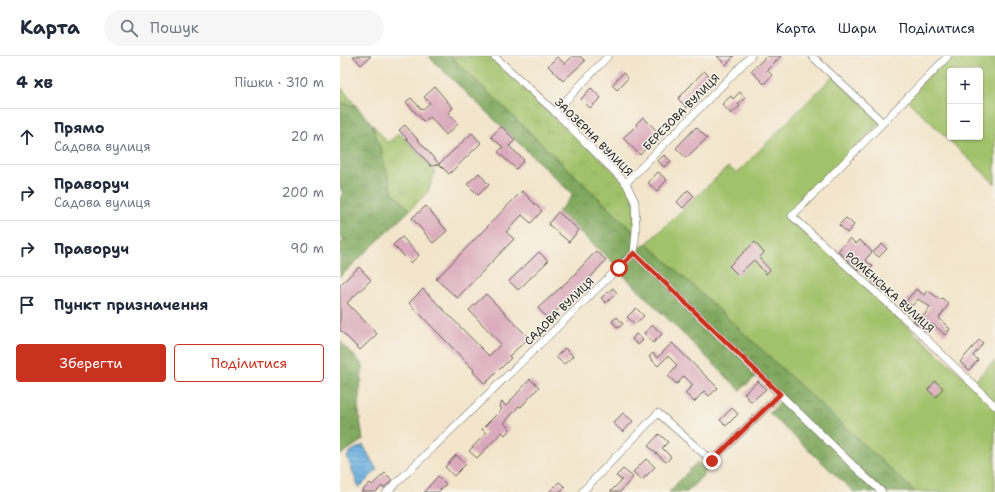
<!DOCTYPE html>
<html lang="uk">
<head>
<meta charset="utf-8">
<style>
	:root { --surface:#fff; --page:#f6f6f7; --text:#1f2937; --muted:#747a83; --line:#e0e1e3; --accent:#c8321e }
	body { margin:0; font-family:"Shantell Sans",sans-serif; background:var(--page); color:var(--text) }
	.controls { position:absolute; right:12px; top:12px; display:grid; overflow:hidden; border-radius:4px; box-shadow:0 1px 3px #0004 }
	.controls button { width:36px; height:36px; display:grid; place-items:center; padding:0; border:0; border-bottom:1px solid var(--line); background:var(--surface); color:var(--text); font:20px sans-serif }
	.stop { position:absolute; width:12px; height:12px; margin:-9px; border:3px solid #c8321e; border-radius:50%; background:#fff }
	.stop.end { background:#c8321e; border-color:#fff; box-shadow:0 1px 4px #0008 }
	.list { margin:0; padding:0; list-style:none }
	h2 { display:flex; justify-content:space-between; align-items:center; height:52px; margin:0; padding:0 16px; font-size:17px }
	h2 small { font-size:13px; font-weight:400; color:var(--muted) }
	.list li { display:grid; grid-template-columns:26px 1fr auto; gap:12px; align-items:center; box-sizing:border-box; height:56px; padding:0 16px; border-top:1px solid var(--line) }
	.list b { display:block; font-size:15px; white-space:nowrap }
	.list p { margin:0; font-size:13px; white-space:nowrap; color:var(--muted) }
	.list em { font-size:13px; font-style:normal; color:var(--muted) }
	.actions { display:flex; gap:8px; padding:12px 16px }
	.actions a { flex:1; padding:9px 0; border:1px solid var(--accent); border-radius:4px; text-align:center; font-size:14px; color:var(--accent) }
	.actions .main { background:var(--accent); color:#fff }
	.icon { flex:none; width:22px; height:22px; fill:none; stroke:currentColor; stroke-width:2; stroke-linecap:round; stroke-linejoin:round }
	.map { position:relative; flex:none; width:655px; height:436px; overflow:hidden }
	header { display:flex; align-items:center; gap:24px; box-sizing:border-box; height:56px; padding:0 20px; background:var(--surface); border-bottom:1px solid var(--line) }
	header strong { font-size:19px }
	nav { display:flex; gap:22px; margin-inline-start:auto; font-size:14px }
	.search { width:280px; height:36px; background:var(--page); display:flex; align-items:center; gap:10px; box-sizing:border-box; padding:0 14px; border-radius:22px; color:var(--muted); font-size:15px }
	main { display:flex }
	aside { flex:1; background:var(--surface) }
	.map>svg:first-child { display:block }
	.grass { fill:url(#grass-tufts); stroke:#5e6f44 }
	.forest { fill:url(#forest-crowns); stroke:#4e623e }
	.green { fill:#a1c26b; stroke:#5e6f44; fill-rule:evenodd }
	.water { fill:url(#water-rules); stroke:#44667f }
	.building { fill:#daaabc }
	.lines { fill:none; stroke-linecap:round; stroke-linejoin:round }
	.street-casing { stroke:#676259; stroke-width:8 }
	.street { stroke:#fff; stroke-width:7 }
	.route { stroke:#c8321e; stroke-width:5 }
	.labels { text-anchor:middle; stroke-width:3; stroke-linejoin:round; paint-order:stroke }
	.street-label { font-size:11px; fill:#1c1c1c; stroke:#f7f3e8 }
</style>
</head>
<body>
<header>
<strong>Карта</strong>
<div class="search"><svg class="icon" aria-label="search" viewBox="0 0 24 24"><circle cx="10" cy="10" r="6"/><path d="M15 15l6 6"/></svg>Пошук</div>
<nav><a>Карта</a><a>Шари</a><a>Поділитися</a></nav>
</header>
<main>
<aside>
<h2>4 хв<small>Пішки · 310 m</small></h2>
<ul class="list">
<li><svg class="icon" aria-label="ahead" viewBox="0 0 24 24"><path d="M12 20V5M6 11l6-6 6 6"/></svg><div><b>Прямо</b><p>Садова вулиця</p></div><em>20 m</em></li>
<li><svg class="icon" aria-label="right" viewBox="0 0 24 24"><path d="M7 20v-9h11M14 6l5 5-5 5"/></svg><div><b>Праворуч</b><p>Садова вулиця</p></div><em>200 m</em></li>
<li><svg class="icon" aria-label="right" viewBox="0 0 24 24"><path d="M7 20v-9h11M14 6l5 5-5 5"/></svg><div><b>Праворуч</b></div><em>90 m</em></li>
<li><svg class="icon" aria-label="arrive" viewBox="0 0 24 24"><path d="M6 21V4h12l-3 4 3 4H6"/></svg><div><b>Пункт призначення</b></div></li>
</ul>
<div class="actions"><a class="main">Зберегти</a><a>Поділитися</a></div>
</aside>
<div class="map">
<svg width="655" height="436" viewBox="0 0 655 436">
	<defs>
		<pattern id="grass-tufts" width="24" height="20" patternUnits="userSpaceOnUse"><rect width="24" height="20" fill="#a1c26b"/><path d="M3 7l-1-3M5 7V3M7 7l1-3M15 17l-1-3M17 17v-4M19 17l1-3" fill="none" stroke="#8aa65c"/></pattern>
		<pattern id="forest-crowns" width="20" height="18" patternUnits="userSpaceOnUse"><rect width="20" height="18" fill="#80a85f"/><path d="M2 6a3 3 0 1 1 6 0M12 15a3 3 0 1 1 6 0" fill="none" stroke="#68884e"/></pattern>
		<pattern id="water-rules" width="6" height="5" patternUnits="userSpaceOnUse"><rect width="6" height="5" fill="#6cb1e2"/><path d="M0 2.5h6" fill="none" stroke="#588fb6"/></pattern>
	</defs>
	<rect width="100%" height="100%" fill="#f7f3e8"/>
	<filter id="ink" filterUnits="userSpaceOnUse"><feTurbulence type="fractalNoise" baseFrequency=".025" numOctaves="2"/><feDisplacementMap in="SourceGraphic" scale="8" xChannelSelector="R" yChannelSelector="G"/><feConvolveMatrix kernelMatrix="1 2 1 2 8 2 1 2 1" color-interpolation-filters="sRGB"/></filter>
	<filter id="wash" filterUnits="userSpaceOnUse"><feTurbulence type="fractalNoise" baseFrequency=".012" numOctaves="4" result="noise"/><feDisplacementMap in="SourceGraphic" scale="16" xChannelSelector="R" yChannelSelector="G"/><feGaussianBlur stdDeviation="0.9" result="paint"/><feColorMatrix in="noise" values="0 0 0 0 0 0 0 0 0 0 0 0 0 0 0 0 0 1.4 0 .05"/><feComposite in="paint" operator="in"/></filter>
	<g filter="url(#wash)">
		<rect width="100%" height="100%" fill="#f2e5cb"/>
		<g class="grass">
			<polygon points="110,0 154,0 286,127 295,146 296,178"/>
			<polygon points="0,30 16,50 0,47"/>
			<polygon points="32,68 48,87 59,77 95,115 88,136 70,154 52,135 40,92"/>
		</g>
		<g class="forest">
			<polygon points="88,0 110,0 296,178 295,196 307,187 575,436 514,436 429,357 444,342 418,319 400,334 279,215 279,212 218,156 233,139"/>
			<polygon points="0,47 16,50 32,68 40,92 52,135 70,154 0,221 0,188 5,183 0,182 0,142 3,137 0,131"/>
			<polygon points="0,285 23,309 18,349 23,384 0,399"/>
			<polygon points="357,406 367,415 347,436 329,436"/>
		</g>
		<g class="green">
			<path d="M 608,0 L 655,0 L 655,128 L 566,43 ZM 610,15 L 640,15 L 640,81 L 610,81 Z"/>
			<polygon points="493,20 541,65 452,160 571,274 632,328 655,304 655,436 575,436 307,187 388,111 397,117"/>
		</g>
		<polygon class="water" points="23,389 37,414 19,432 7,401 10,396"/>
		<g id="blocks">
			<g class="building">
				<polygon points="13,0 31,0 21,9"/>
				<polygon points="233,0 240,0 245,5 223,25 208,10 217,1 225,8"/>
				<polygon points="377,0 394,0 386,9"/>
				<polygon points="427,0 441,0 427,14 432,19 424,28 411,15"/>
				<polygon points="364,15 371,22 354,41 356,42 347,52 338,43"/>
				<polygon points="283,17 288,22 277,34 272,29"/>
				<polygon points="95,31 113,52 108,57 118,68 106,79 90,61 84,66 66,46 71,42 82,54 90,47 84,41"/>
				<polygon points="251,32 261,42 250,52 241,43"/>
				<polygon points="400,36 405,42 398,48 400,50 391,58 382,48 391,40 393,43"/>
				<polygon points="303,61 319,77 300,99 283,82 297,69 296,68"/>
				<polygon points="65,69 99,108 91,110 59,74"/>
				<polygon points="161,70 175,84 169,90 184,104 176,113 158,96 163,91 151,81"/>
				<polygon points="356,71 367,82 346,102 336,92"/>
				<polygon points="132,77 141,87 109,118 99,108"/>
				<polygon points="324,99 331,105 324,111 318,105"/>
				<polygon points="318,116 327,124 317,135 308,127"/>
				<polygon points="139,117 149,129 138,139 127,128"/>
				<polygon points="348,134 354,140 343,152 337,146"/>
				<polygon points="182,135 202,155 191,167 182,159 166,176 174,183 117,242 96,223"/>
				<polygon points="86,150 107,175 93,187 72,162"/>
				<polygon points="218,156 239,174 229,186 208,168"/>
				<polygon points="506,162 514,169 507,177 499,169"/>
				<polygon points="62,181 79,199 71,207 53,189"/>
				<polygon points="510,182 516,188 520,184 532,196 525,204 533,210 526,218 521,213 519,215 498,195"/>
				<polygon points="415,186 424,197 419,202 430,214 426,218 414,204 398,219 389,210"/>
				<polygon points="542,188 547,193 539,201 533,196"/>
				<polygon points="256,195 266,204 241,232 208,263 198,252 231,222"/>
				<polygon points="199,196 208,205 178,234 169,225"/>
				<polygon points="19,211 31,224 7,247 37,278 20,294 0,274 0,229"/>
				<polygon points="537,221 545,228 540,233 532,226"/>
				<polygon points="273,232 277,237 266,247 261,242"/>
				<polygon points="83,233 149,300 161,288 129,254 146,238 189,282 169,300 171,302 145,328 133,316 134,314 69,247"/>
				<polygon points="576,233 584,239 587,234 601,244 602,242 609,248 599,262 610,273 605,279 593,268 588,275 574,265 577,260 581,263 590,251 578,243 572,250 566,245"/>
				<polygon points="296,252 304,260 295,268 287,261"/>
				<polygon points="277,261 283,268 278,272 272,265"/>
				<polygon points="313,269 322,278 313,287 304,277"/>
				<polygon points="296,278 303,284 298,289 292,283"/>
				<polygon points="639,284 643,287 633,300 638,304 629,314 620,306"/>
				<polygon points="332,287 378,332 369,340 364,335 354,346 345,337 353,329 344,320 337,328 328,320 337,309 328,300 318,310 309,301 313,297 317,302"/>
				<polygon points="225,292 233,300 224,308 216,301"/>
				<polygon points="190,323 199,331 181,351 179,350 164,367 170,373 165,379 162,376 137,402 129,395 146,377 142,373 162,353 159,350 162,346 166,350"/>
				<polygon points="418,325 426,333 411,346 404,338"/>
				<polygon points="595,325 603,332 596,341 588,334"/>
				<polygon points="392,352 398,358 386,370 380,364"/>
				<polygon points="283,357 293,365 283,376 273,367"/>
				<polygon points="319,378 328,386 322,392 331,401 326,406 308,390"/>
				<polygon points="116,399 126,408 114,420 105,411"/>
				<polygon points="306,403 315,411 302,424 293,416"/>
				<polygon points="283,413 293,421 280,436 270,436 282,424 276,420"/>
				<polygon points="45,417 52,424 44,432 42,430 36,436 21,436 30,427 32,429"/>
				<polygon points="98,420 106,428 98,436 84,436"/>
				<polygon points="219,426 225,431 221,436 209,436"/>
			</g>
		</g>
	</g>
	<g filter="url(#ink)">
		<use href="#blocks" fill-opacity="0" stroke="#676259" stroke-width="1"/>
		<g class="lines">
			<defs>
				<g id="street">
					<polyline points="154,0 215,56 286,127 295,146 296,173 294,197"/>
					<polyline points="472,0 541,65"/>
					<polyline points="608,0 452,160 576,273 655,350"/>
					<polyline points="215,56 268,0"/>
					<polyline points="286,127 411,0"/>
					<polyline points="294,197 517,413 542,436"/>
					<polyline points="47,436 294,197"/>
					<polyline points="242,436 318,357 372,405 440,338"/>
				</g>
			</defs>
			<use href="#street" class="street-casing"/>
			<use href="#street" class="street"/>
		</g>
	</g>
	<g class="lines" filter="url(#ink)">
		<polyline class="route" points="279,212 294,197 440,338 372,405"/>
	</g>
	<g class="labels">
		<g class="street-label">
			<text transform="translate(341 56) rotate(-45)" y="4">БЕРЕЗОВА ВУЛИЦЯ</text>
			<text transform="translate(254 81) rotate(45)" y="4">ЗАОЗЕРНА ВУЛИЦЯ</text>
			<text transform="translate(550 236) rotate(42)" y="4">РОМЕНСЬКА ВУЛИЦЯ</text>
			<text transform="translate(219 255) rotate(-44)" y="4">САДОВА ВУЛИЦЯ</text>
		</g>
	</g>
</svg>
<div class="controls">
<button>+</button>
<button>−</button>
</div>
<div class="stop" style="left:279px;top:212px"></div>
<div class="stop end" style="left:372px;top:405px"></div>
</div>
</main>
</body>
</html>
